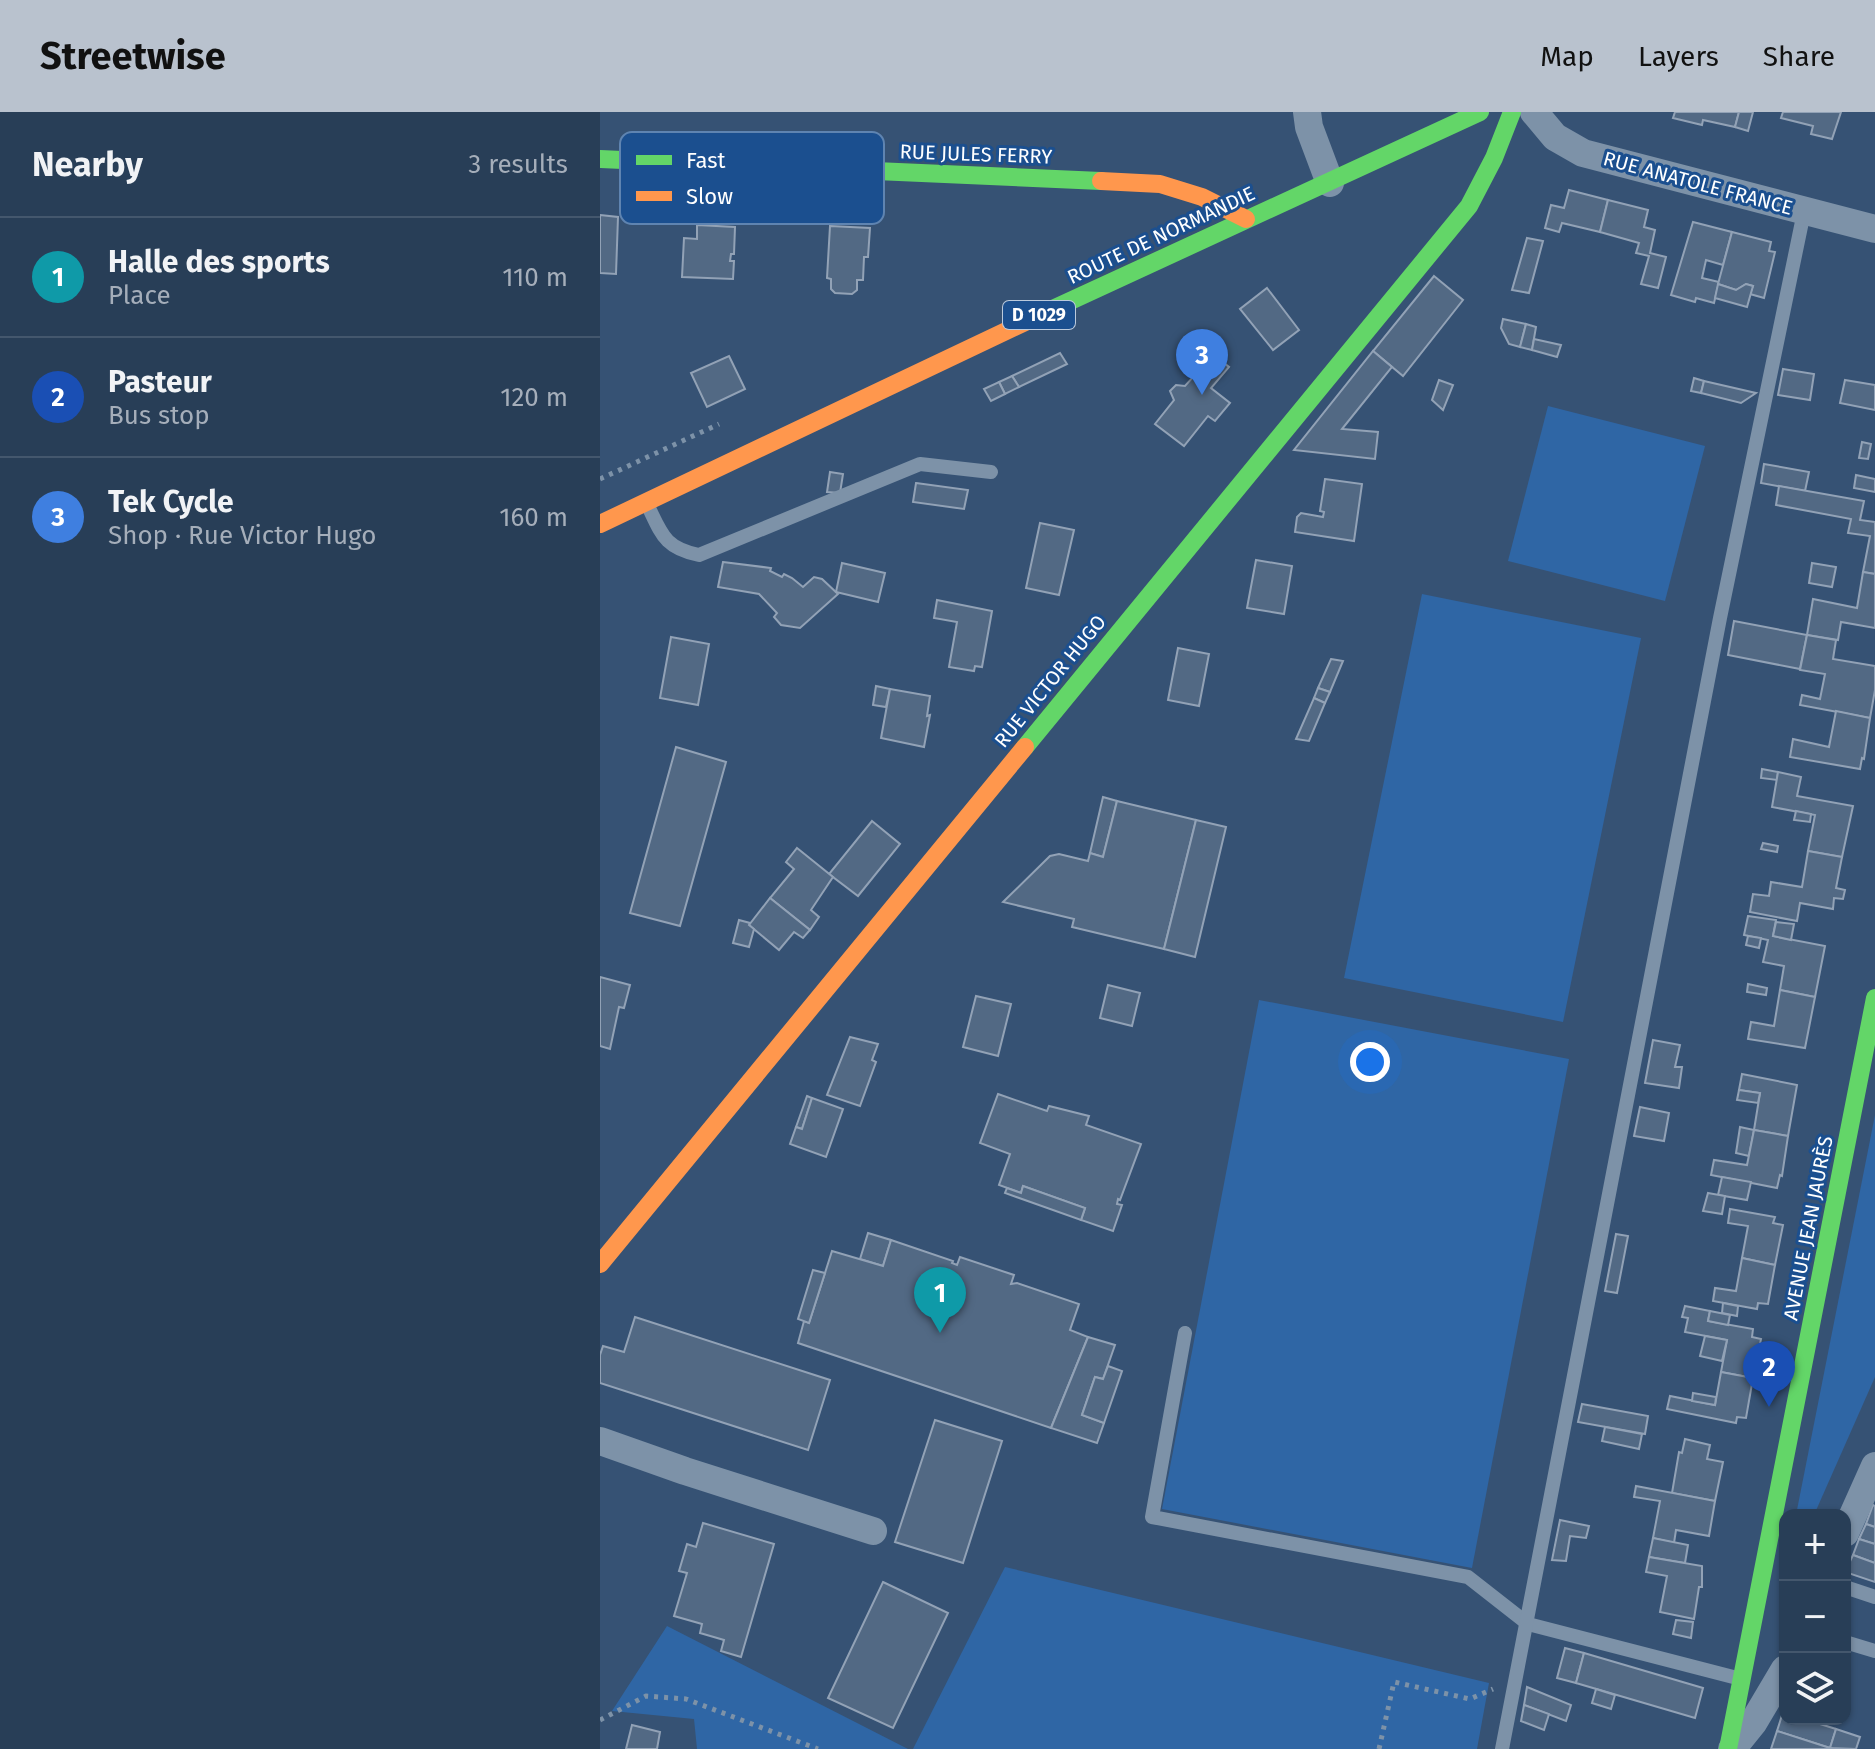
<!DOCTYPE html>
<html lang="en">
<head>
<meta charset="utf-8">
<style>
	:root { --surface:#283e57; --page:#344961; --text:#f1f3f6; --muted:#a5aeba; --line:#44576d; --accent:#b9c2ce }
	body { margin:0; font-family:"Fira Sans",sans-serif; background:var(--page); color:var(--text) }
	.controls { position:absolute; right:24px; bottom:24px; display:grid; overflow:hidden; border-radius:16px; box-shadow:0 2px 6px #0004 }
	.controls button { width:72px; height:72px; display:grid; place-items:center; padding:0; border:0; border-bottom:2px solid var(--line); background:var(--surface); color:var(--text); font:40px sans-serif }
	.you { position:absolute; left:770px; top:950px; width:28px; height:28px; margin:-20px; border:6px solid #fff; border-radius:50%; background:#1a73e8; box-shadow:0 0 0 12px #1a73e833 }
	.badge { display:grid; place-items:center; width:52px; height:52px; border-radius:50%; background:var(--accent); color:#fff; font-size:26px; font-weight:700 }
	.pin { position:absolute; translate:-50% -66px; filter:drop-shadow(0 2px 4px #0008) }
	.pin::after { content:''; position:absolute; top:42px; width:28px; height:24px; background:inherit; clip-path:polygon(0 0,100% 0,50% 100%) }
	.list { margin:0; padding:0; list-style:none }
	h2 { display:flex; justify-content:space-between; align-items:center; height:104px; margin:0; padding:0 32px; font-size:34px }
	h2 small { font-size:26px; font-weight:400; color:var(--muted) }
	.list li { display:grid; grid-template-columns:52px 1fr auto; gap:24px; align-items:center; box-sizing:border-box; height:120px; padding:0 32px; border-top:2px solid var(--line) }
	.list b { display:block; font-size:30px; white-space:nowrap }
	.list p { margin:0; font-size:26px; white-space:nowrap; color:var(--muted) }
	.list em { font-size:26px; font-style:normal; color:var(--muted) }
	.icon { flex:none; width:44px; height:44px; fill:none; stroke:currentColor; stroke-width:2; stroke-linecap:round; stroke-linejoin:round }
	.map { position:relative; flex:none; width:1275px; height:1637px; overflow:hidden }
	header { display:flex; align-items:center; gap:48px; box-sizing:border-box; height:112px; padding:0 40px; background:var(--accent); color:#111 }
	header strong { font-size:38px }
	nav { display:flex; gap:44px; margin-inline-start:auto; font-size:28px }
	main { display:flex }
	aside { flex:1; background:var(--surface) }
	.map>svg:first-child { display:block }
	.green { fill:#2f66a5 }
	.building { fill:#526984; stroke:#92a2b6; stroke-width:2 }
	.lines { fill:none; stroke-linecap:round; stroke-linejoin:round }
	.path { stroke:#7d92a8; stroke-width:5; stroke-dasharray:4 6; stroke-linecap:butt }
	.lane { stroke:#7d92a8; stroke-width:14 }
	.street { stroke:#7d92a8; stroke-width:28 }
	.fast { stroke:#63d668; stroke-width:18 }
	.slow { stroke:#ff974d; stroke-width:18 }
	.labels { text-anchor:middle; stroke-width:6; stroke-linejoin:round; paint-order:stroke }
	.shield { fill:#1b4f8f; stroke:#bbcadd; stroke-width:2 }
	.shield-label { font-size:18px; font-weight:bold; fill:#fff }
	.street-label { font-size:20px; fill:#fff; stroke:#1b4f8f }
	.key { fill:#1b4f8f; stroke:#5f84b1; stroke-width:2 }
	.key-label { font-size:22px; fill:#fff }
</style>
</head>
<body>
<header>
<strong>Streetwise</strong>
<nav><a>Map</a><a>Layers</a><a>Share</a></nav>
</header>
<main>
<aside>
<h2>Nearby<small>3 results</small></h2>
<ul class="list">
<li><span class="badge" style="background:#0f9aa8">1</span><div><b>Halle des sports</b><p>Place</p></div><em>110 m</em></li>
<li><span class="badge" style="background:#1a4fb4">2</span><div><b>Pasteur</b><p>Bus stop</p></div><em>120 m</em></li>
<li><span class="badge" style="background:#3f7fe0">3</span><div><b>Tek Cycle</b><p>Shop · Rue Victor Hugo</p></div><em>160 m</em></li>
</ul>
</aside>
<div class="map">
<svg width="1275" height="1637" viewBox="0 0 1275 1637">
	<rect width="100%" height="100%" fill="#365274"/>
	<g class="green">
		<polygon points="948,294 1105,334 1065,489 908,449"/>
		<polygon points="822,482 1041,526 963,910 744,866"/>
		<polygon points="659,888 969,947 872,1456 562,1397"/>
		<polygon points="1275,1003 1275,1265 1214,1403 1196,1403"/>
		<polygon points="405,1455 889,1571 877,1637 313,1637"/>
		<polygon points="67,1514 308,1637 97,1637 94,1607 12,1599"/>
	</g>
	<g class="building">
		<polygon points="1075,0 1139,0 1135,15 1103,8 1102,13 1073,6"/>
		<polygon points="1139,0 1153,0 1148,19 1135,15"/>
		<polygon points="1183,0 1241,0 1232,27 1211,22 1213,14 1181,6"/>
		<polygon points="969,78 1008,88 1000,120 962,111 959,120 945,116 951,93 964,96"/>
		<polygon points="1008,88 1048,98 1044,115 1055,118 1050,141 1066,145 1058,176 1041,172 1049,144 1036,141 1039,131 1000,120"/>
		<polygon points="0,103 18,105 16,162 0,161"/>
		<polygon points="1093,110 1132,120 1123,153 1106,148 1102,166 1119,170 1114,191 1096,186 1095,190 1071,183"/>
		<polygon points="97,113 135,115 134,142 131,142 130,149 134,149 133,167 82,165 84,126 97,127"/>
		<polygon points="230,114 270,116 268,145 264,145 263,168 257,168 257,178 252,182 235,181 231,177 231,167 227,166"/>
		<polygon points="1132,120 1171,130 1169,139 1175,140 1164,186 1150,182 1153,174 1146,172 1136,178 1118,172"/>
		<polygon points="927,126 943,129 929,181 912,178"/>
		<polygon points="834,164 863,188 803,264 773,239"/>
		<polygon points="1118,172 1136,178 1146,172 1153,174 1147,195 1115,186"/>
		<polygon points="667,176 699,218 673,238 640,197"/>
		<polygon points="903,207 926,212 920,235 909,232 901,216"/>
		<polygon points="926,212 936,215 932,238 920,235"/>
		<polygon points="934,227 961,233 957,245 932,238"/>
		<polygon points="605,236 629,255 611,276 630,291 615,309 608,304 584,334 555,312 574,288 570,279 576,273 585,274 595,263 587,257"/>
		<polygon points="773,239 792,255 742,317 778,320 775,347 694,338"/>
		<polygon points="460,241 467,252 419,275 412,264"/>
		<polygon points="129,244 145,277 107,295 91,261"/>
		<polygon points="1183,257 1214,262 1210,288 1178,283"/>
		<polygon points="412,264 419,275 405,282 399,270"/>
		<polygon points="1094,266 1104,269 1101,281 1091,279"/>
		<polygon points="839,268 853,273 843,298 832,288"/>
		<polygon points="1245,268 1275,273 1275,298 1240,291"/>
		<polygon points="1104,269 1156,281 1141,291 1101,281"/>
		<polygon points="399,270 405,282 391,289 384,277"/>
		<polygon points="1262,330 1271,332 1268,347 1259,346"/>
		<polygon points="1164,352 1209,360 1205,379 1161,371"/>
		<polygon points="230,360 243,362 240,381 227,380"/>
		<polygon points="1256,363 1275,367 1275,380 1254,376"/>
		<polygon points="725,367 762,372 754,429 695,420 697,405 701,401 723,405 724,400 720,399"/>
		<polygon points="316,371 368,378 364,397 313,390"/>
		<polygon points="1179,374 1264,389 1260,408 1275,410 1275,462 1263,460 1270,424 1248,421 1251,407 1176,393"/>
		<polygon points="440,411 474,418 459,483 426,476"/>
		<polygon points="656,448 692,454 684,502 647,496"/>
		<polygon points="123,450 171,456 170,459 182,465 184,462 192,466 203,475 214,465 222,467 238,482 200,516 181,513 174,505 177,501 159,482 118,475"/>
		<polygon points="242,451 285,461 278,490 236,480"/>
		<polygon points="1212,451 1236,455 1232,475 1209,471"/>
		<polygon points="1263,460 1275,462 1275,516 1241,510 1238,528 1207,523 1213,487 1257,496"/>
		<polygon points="337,488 392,499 382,555 375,554 374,559 349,555 357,510 334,506"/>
		<polygon points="1134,509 1207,523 1200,557 1128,543"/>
		<polygon points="1207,523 1236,528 1233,547 1275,554 1275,578 1270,606 1200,593 1202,583 1220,587 1225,562 1200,558"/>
		<polygon points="71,525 109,532 98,593 60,586"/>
		<polygon points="578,536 609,542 599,594 568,588"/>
		<polygon points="731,547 743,549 730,580 718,576"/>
		<polygon points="276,574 290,577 286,595 273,593"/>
		<polygon points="718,576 730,580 725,591 714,586"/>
		<polygon points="290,577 330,584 327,604 330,603 324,635 281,626"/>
		<polygon points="714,586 725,591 709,629 696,627"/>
		<polygon points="1236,599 1270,606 1264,647 1262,646 1260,657 1190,645 1193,627 1229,635"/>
		<polygon points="76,635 126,650 80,814 30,801"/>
		<polygon points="1162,657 1178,660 1177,668 1161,666"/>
		<polygon points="1178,660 1201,665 1197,684 1253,694 1242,745 1208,739 1215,703 1172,695"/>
		<polygon points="503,685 517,689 503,745 490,741"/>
		<polygon points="517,689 596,708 564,837 472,815 474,807 403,790 450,744 459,742 488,749 490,741 503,745"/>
		<polygon points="1196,699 1211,702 1210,710 1194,708"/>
		<polygon points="596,708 626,715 595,845 564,837"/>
		<polygon points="272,709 300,732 258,784 229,762"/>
		<polygon points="1163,731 1178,734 1177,740 1161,737"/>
		<polygon points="197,736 233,765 211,798 219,805 210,818 170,786 194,757 186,750"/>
		<polygon points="1208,739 1242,745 1236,776 1245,778 1243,787 1234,786 1233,797 1200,791 1197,809 1150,800 1153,782 1169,784 1171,770 1202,775"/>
		<polygon points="170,786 210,818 203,826 194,820 179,838 149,813"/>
		<polygon points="1148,804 1176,808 1173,824 1225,834 1215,885 1180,878 1184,854 1163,850 1168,828 1144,823"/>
		<polygon points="139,808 150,811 149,813 154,817 149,835 133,831"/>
		<polygon points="1176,810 1194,812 1191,828 1173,824"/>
		<polygon points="1148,824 1161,826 1159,836 1146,833"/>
		<polygon points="0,865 30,873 24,896 19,895 10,937 0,934"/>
		<polygon points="1148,872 1167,876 1166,883 1147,880"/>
		<polygon points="508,873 540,881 532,914 500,906"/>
		<polygon points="1180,878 1215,885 1205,936 1148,927 1151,910 1174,914"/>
		<polygon points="376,884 411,892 398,944 363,935"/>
		<polygon points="250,925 278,932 272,948 276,950 260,994 227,983"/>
		<polygon points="1053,928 1080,933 1075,955 1082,955 1079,976 1045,971"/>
		<polygon points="1142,962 1197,973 1188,1024 1154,1018 1160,981 1139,978"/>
		<polygon points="1139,978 1160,981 1158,991 1137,988"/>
		<polygon points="398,982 447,999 449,994 489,1004 486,1013 541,1032 520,1088 518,1087 517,1092 522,1093 513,1119 481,1108 485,1096 423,1074 421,1081 399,1073 410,1042 380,1031"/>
		<polygon points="207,984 212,986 202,1017 196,1015"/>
		<polygon points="212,986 243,997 226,1045 190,1032 196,1015 202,1017"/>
		<polygon points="1040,995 1069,1001 1064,1029 1034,1024"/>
		<polygon points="1140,1015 1154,1018 1149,1044 1136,1041"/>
		<polygon points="1154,1018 1188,1024 1182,1064 1180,1063 1177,1076 1111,1063 1114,1048 1147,1053"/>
		<polygon points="1122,1065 1151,1070 1147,1088 1118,1083"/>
		<polygon points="423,1074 485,1096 481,1108 405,1081 407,1076 421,1081"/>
		<polygon points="1108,1081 1125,1084 1122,1102 1103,1099"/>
		<polygon points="1130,1097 1175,1105 1173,1111 1183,1113 1175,1153 1142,1146 1148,1114 1128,1111"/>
		<polygon points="268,1121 291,1128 283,1154 260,1147"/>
		<polygon points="1016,1122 1028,1124 1017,1181 1005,1179"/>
		<polygon points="291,1128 353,1149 352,1151 357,1153 360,1145 414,1163 411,1172 417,1171 479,1192 470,1218 488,1225 451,1316 198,1231 204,1209 209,1211 232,1139 283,1154"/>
		<polygon points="1142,1146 1175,1153 1168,1192 1158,1191 1157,1197 1113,1189 1115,1176 1136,1179"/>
		<polygon points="213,1158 225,1161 209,1211 198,1207"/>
		<polygon points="1123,1191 1138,1194 1137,1204 1122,1201"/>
		<polygon points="1085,1194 1110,1199 1108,1209 1153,1217 1152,1225 1161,1227 1153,1266 1121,1260 1127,1228 1085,1220 1088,1206 1082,1205"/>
		<polygon points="1110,1199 1130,1203 1128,1213 1108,1209"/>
		<polygon points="35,1205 230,1268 208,1338 0,1271 0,1243 3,1234 24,1240"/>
		<polygon points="1105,1224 1127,1228 1122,1249 1100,1244"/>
		<polygon points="488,1225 515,1233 503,1267 495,1265 482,1303 504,1311 497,1331 451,1316"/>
		<polygon points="508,1254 522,1259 504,1311 482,1303 495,1265 503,1267"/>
		<polygon points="1121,1260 1153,1266 1146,1306 1137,1305 1136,1311 1067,1297 1070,1284 1115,1293"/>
		<polygon points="1093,1281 1116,1285 1115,1293 1092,1289"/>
		<polygon points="982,1292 1048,1304 1045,1322 978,1310"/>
		<polygon points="335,1308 402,1329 363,1451 295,1430"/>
		<polygon points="1005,1315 1042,1322 1039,1337 1002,1329"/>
		<polygon points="1085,1327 1110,1333 1107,1347 1123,1350 1115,1389 1072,1381 1079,1340 1082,1341"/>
		<polygon points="1036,1374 1115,1389 1109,1424 1076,1418 1074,1431 1053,1426 1060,1389 1034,1385"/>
		<polygon points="1273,1393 1275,1394 1275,1415 1266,1412"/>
		<polygon points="960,1408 989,1414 986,1426 970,1424 966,1449 952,1448"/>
		<polygon points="103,1411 174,1432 141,1545 121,1539 124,1528 100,1521 102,1512 74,1504 87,1461 79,1459 87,1432 96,1435"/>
		<polygon points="1266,1412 1275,1415 1275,1432 1259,1427"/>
		<polygon points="1053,1426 1088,1433 1085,1451 1049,1445"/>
		<polygon points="1259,1427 1275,1432 1275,1451 1253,1443"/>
		<polygon points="1253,1443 1275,1451 1275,1470 1245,1460"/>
		<polygon points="1049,1445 1102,1454 1102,1475 1099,1475 1094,1507 1060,1500 1067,1464 1046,1460"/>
		<polygon points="283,1470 348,1501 293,1616 228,1586"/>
		<polygon points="1076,1508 1093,1510 1091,1526 1073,1522"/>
		<polygon points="965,1536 984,1541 976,1571 957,1566"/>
		<polygon points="984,1541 1103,1576 1095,1606 976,1571"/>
		<polygon points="927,1575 971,1593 966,1609 924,1593"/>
		<polygon points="996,1577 1015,1583 1011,1597 992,1591"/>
		<polygon points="924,1593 949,1602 944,1618 921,1609"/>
		<polygon points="1183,1600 1185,1607 1204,1607 1236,1617 1230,1636 1177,1619"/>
		<polygon points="32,1613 60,1620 57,1637 26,1637"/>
		<polygon points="1236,1617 1260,1625 1256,1637 1230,1636"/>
		<polygon points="1177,1619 1230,1636 1234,1637 1171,1637"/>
	</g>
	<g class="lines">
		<g class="path">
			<polyline points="0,367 119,312"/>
			<polyline points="0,1608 46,1584 86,1587 218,1637"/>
			<polyline points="779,1637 794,1570 870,1587 893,1577"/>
		</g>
		<g class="lane">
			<path d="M 48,394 C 62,423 65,436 99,443 L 320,352 L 391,360"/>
			<polyline points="585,1221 552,1405 868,1465 928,1512 1141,1567"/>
			<polyline points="1245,1475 1275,1485"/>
			<polyline points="1245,1530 1275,1539"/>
			<polyline points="902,1637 1120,506 1204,100"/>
		</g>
		<g class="street">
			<polyline points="707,0 709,15 730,71"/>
			<polyline points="934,0 955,25 983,41 1275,117"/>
			<polyline points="0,1329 85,1359 273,1419"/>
			<polyline points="1245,1421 1275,1354"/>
			<polyline points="1132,1637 1153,1611 1185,1557"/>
		</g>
		<g class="fast">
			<polyline points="0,47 501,69"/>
			<polyline points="442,202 880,0"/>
			<polyline points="425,635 869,94 894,46 912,0"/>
			<polyline points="1128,1637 1275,886"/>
		</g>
		<g class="slow">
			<polyline points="501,69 560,72 602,85 646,107"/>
			<polyline points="0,412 442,202"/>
			<polyline points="0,1152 425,635"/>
		</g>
	</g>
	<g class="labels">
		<rect class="shield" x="403" y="189" width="72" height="28" rx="6"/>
		<g class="shield-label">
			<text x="439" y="209">D 1029</text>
		</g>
		<g class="street-label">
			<text transform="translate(376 42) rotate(2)" y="7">RUE JULES FERRY</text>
			<text transform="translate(1098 71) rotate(15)" y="7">RUE ANATOLE FRANCE</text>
			<text transform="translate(561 123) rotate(-25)" y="7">ROUTE DE NORMANDIE</text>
			<text transform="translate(450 569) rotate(-51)" y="7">RUE VICTOR HUGO</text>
			<text transform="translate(1208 1116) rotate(-79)" y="7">AVENUE JEAN JAURÈS</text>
		</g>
	</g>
	<rect x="20" y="20" width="264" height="92" rx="12" class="key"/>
	<rect x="36" y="43" width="36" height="10" fill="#63d668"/>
	<rect x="36" y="79" width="36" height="10" fill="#ff974d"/>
	<g class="key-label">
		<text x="86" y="56">Fast</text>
		<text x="86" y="92">Slow</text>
	</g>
</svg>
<div class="controls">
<button>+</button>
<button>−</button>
<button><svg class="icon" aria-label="layers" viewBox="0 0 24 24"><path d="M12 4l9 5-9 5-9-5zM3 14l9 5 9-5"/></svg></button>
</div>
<div class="you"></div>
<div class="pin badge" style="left:340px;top:1221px;background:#0f9aa8">1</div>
<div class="pin badge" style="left:1169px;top:1295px;background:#1a4fb4">2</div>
<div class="pin badge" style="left:602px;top:283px;background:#3f7fe0">3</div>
</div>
</main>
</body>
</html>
